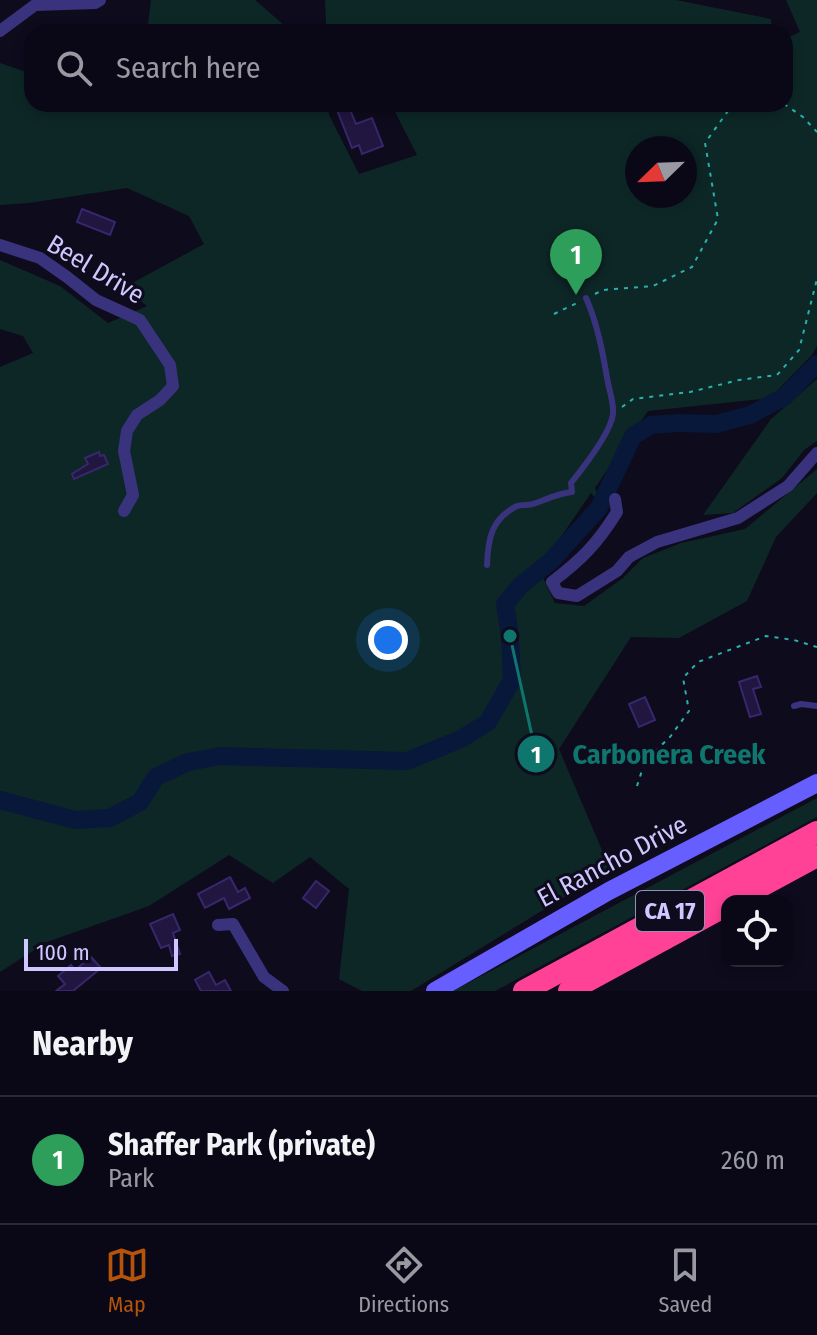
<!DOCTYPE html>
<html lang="en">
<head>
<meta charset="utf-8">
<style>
	:root { --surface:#0a0816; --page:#181623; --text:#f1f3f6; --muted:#999aa1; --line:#2a2935; --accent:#b45309 }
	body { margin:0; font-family:"Fira Sans Condensed",sans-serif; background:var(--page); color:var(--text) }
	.controls { position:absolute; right:24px; bottom:24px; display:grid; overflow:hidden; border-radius:16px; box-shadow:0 4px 12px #0003 }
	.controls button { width:72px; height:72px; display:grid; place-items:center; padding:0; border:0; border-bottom:2px solid var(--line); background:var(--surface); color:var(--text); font:40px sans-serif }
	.compass { position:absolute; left:625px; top:136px; width:72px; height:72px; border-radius:50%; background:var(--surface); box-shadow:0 4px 12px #0003; rotate:247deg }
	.scale { position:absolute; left:24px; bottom:20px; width:154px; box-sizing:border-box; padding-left:8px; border:4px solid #cfc7ff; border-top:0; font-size:22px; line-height:28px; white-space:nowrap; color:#cfc7ff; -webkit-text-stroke:6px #0e0b1d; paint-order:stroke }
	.you { position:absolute; left:388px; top:640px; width:28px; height:28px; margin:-20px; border:6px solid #fff; border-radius:50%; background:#1a73e8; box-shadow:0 0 0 12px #1a73e833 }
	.badge { display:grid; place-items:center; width:52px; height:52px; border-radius:50%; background:var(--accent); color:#fff; font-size:26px; font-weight:700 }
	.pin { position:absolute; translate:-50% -66px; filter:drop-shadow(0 2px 4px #0008) }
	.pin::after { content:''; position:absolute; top:42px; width:28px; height:24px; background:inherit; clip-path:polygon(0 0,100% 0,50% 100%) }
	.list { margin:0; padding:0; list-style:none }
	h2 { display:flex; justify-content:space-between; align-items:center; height:104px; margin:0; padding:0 32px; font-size:34px }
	h2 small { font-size:26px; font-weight:400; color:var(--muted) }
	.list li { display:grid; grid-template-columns:52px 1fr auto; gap:24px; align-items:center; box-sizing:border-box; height:128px; padding:0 32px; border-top:2px solid var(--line) }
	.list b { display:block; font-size:30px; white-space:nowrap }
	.list p { margin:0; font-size:26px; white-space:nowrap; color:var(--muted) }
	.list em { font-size:26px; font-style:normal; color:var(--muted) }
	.icon { flex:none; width:44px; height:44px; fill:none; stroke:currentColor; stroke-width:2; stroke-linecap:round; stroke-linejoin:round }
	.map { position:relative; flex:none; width:817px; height:991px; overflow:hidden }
	.search { position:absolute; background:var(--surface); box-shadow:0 4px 12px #0003; left:24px; right:24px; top:24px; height:88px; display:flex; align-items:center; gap:20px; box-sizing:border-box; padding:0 28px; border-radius:24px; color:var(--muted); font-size:30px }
	.sheet { height:232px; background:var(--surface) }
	nav { display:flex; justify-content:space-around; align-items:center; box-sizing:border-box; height:112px; border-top:2px solid var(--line); background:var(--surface); font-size:22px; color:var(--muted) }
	nav a { display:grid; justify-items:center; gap:4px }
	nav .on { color:var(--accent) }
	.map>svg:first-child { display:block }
	.green { fill:#0d2727; fill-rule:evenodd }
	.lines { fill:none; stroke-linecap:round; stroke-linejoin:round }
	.river { stroke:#07183a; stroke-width:18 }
	.building { fill:#20163f; stroke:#37276c; stroke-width:2 }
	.path { stroke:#28b2ae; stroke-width:2; stroke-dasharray:4 6; stroke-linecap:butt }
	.lane { stroke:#39337e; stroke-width:6 }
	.street { stroke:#39337e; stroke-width:12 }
	.secondary { stroke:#675eff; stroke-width:18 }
	.highway { stroke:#ff4296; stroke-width:22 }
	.labels { text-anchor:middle; stroke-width:6; stroke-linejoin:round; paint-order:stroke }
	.shield { fill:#0e0b1d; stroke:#958fbb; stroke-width:2 }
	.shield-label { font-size:24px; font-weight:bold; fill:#cfc7ff }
	.street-label { font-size:26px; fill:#cfc7ff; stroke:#0e0b1d }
	.leader { fill:none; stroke:#0f766e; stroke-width:3 }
	.callout-dot { fill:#0f766e; stroke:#0e0b1d; stroke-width:3 }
	.mark-label { font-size:24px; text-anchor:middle; font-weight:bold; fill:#fff }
	.callout-label { font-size:28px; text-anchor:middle; font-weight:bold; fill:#0f766e; stroke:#0e0b1d; stroke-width:6; stroke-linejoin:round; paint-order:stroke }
</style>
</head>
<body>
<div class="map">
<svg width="817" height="991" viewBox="0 0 817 991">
	<rect width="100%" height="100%" fill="#0e0b1d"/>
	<g class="green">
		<polygon points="151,0 255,0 292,32 147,32"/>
		<polygon points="325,0 676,0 771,19 772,32 333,32 326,24"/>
		<path d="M 786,0 L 817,0 L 817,346 L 812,355 L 770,398 L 648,411 L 595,488 L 598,494 L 596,499 L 591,493 L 539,569 L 555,603 L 584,606 L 623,578 L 643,558 L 681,543 L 745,529 L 817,469 L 817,493 L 776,537 L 747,601 L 679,638 L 631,637 L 559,749 L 610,869 L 411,991 L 362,991 L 339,979 L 349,889 L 310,857 L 273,883 L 229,855 L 149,906 L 47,942 L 0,972 L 0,367 L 33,353 L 23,336 L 0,329 L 0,260 L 60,286 L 108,323 L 147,306 L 123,288 L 204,244 L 189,216 L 127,188 L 29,203 L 0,205 L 0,63 L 32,74 L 32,104 L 328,104 L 329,115 L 359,174 L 417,155 L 391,104 L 785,104 L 785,39 L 800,32 ZM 637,148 L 685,148 L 685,196 L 637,196 Z"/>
		<polygon points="817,379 817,441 804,450 782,478 733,513 703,515 771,419"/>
		<polygon points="817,798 817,817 495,991 453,991"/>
	</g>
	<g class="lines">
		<polyline class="river" points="0,800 75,820 110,818 140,802 156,777 188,762 220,756 407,761 461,739 488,722 512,680 510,636 505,604 521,585 551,561 599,508 633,436 651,425 678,423 716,424 750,415 784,397 817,364"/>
	</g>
	<g class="building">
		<polygon points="348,105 356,124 372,118 383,146 362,154 359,145 352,148 337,110"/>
		<polygon points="82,209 115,222 110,235 77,222"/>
		<polygon points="99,452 100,456 104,455 108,464 74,479 72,474 88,464 85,458"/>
		<polygon points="757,676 761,687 753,689 761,714 750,717 739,682"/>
		<polygon points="645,697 655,720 639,727 629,704"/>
		<polygon points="230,877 238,892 245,888 250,898 229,909 224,898 205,908 198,894"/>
		<polygon points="316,881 329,891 316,908 303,898"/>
		<polygon points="173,914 180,930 173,933 180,954 172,956 169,945 161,948 150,924"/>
		<polygon points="91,957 101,968 73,991 56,991 65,984 58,976 71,965 75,970"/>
		<polygon points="209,972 216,985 225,980 231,991 201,991 195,980"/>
	</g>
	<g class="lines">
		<g class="path">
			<polyline points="784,104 803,117 817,132"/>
			<polyline points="595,294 603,290 653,286 692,267 718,219 705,143 733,104"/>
			<polyline points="554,314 579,302"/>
			<polyline points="622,407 633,399 690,392 739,380 777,375 799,350 817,279"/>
			<polyline points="637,786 645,761 670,737 689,711 683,678 698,662 766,636 794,640 817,647"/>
		</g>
		<g class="lane">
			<path d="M 487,565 C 488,539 491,519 517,506 C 523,504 529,506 536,503 C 550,498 556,494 572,492 L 571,483 C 583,468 611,432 613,414 C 614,405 610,392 608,383 C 603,354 598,325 586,298"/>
			<polyline points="794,706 801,704 817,706"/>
		</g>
		<g class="street">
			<polyline points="0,31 35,5 95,3 100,0"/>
			<polyline points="0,245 40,258 67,277 96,300 140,320 170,365 173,386 160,400 137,415 127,431 124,451 133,495 124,511"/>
			<path d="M 615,499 L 617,512 C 597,544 582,559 552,582 L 558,593 L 577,596 L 617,571 L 629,557 L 657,542 L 738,518 L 788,486 L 817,453"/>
			<polyline points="218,925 233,924 264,977 283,991"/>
		</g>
		<polyline class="secondary" points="435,991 609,891 817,783"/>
		<g class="highway">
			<polyline points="734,901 817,856"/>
			<polyline points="524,991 817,832"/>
			<polyline points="569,991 727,905"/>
		</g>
	</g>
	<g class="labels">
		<rect class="shield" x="636" y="891" width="68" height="40" rx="6"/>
		<g class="shield-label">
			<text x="670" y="919">CA 17</text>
		</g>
		<g class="street-label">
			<text transform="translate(96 269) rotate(31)" y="9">Beel Drive</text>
			<text transform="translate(612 861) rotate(-28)" y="9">El Rancho Drive</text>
		</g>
	</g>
	<path class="leader" d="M510 636L536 754"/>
	<g class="callout-dot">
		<circle cx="510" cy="636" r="8"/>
		<circle cx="536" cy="754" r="20"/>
	</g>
	<g class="mark-label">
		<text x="536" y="763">1</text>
	</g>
	<g class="callout-label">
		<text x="669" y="764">Carbonera Creek</text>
	</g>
</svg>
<div class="controls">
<button><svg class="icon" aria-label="locate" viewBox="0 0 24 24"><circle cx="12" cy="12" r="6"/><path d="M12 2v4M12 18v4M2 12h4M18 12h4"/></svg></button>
</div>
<svg class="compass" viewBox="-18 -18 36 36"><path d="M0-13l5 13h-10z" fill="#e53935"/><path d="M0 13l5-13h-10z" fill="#999aa1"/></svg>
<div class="scale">100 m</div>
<div class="you"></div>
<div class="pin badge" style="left:576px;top:295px;background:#2e9e5b">1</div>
<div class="search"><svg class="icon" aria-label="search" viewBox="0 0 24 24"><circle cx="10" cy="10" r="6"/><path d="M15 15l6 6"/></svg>Search here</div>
</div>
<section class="sheet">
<h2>Nearby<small></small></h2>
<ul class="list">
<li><span class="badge" style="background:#2e9e5b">1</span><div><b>Shaffer Park (private)</b><p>Park</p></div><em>260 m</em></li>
</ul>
</section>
<nav>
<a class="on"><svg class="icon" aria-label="map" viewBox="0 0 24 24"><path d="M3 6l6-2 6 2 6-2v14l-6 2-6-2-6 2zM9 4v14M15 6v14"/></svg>Map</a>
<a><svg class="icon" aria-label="directions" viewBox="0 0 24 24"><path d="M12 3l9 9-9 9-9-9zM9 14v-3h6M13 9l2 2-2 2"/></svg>Directions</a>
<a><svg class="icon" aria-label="saved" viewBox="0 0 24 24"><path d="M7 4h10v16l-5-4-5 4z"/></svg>Saved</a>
</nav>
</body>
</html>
